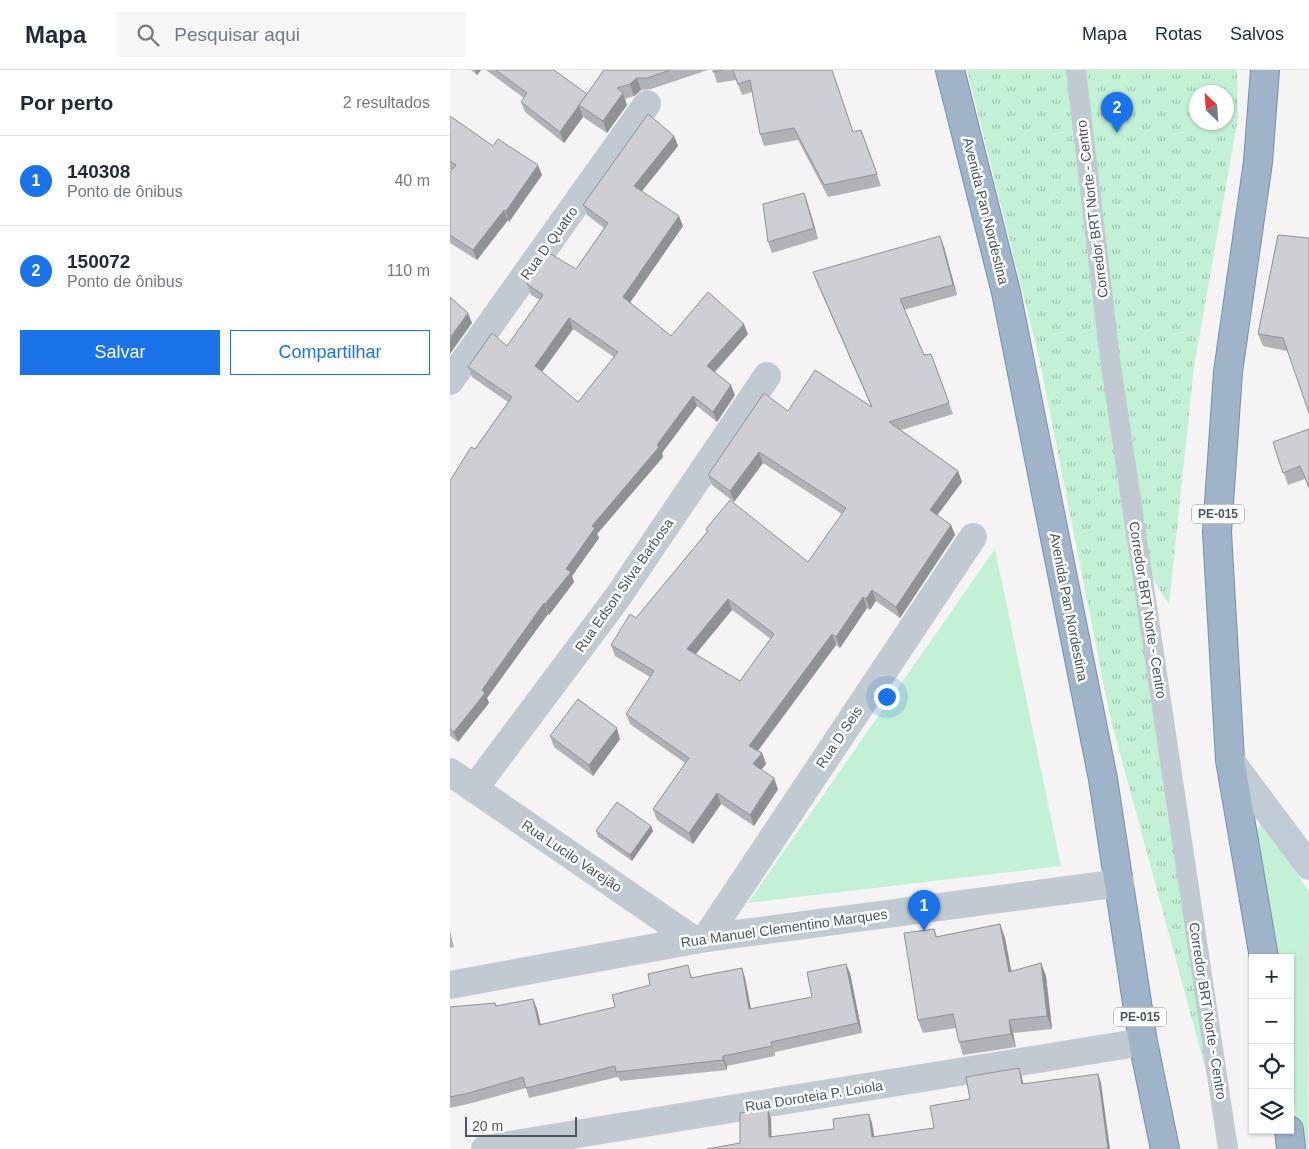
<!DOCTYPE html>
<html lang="pt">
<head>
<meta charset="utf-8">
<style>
	:root { --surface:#fff; --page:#f6f6f7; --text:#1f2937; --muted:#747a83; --line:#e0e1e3; --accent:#1a73e8 }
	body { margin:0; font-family:Helvetica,sans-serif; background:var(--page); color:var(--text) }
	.controls { position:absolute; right:15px; bottom:15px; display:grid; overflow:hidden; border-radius:0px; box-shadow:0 1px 4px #0004 }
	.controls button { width:45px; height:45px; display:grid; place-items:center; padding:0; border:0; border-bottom:1px solid var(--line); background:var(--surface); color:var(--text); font:25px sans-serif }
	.compass { position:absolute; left:739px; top:15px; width:45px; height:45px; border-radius:50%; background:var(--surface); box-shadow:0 1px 4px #0004; rotate:335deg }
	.scale { position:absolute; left:15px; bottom:12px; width:112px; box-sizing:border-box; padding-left:5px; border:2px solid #4a5661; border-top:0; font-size:14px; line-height:18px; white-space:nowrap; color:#4a5661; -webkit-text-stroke:4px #fff; paint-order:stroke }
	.you { position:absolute; left:436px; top:626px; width:18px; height:18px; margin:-12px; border:4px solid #fff; border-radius:50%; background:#1a73e8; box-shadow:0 0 0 8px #1a73e833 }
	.badge { display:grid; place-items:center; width:32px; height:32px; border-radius:50%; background:var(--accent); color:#fff; font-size:16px; font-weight:700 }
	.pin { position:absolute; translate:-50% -41px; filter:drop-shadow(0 1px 2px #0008) }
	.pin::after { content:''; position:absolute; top:26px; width:18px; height:15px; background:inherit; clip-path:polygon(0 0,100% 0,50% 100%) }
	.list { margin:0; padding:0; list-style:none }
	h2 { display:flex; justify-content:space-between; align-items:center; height:65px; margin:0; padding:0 20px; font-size:21px }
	h2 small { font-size:16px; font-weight:400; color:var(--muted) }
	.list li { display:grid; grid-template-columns:32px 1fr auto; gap:15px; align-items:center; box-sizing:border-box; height:90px; padding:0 20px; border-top:1px solid var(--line) }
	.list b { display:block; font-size:19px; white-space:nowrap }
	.list p { margin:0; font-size:16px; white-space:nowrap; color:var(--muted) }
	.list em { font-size:16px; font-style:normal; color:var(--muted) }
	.actions { display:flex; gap:10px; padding:15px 20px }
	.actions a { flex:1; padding:11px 0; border:1px solid var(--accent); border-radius:0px; text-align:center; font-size:18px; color:var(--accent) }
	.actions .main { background:var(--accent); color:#fff }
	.icon { flex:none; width:28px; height:28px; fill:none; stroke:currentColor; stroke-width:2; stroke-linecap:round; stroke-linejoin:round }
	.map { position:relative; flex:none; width:859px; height:1079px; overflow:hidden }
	header { display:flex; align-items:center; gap:30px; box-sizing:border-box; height:70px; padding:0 25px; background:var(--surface); border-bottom:1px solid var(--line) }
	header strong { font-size:24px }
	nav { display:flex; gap:28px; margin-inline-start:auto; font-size:18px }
	.search { width:350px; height:45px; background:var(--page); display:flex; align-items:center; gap:12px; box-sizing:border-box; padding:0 18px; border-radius:0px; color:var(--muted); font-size:19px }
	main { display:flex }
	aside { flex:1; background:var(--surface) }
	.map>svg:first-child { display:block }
	.grass { fill:url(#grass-tufts); fill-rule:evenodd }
	.green { fill:#c3f1d5 }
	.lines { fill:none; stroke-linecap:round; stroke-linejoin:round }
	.trunk-casing { stroke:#7690ad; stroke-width:30 }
	.service { stroke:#c1cad2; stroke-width:20 }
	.minor { stroke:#c1cad2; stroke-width:28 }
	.tertiary { stroke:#c1cad2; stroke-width:28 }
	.secondary { stroke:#c1cbd6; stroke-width:28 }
	.trunk { stroke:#9fb4c9; stroke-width:28 }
	.wall { fill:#b0b2b7; fill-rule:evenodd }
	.shaded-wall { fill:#909195 }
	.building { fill:#cdcfd5; stroke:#909195; fill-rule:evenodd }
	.labels { text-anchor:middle; stroke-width:5; stroke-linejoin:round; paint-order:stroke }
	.shield { fill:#fff; stroke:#808990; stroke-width:1 }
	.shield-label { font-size:12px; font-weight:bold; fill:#4a5661 }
	.street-label { font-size:14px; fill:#4a5661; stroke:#fff }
</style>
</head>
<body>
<header>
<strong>Mapa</strong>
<div class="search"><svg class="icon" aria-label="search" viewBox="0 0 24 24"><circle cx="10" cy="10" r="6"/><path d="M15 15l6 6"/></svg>Pesquisar aqui</div>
<nav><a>Mapa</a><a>Rotas</a><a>Salvos</a></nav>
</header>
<main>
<aside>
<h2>Por perto<small>2 resultados</small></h2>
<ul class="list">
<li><span class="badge">1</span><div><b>140308</b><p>Ponto de ônibus</p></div><em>40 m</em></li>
<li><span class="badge">2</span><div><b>150072</b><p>Ponto de ônibus</p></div><em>110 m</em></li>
</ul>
<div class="actions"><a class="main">Salvar</a><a>Compartilhar</a></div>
</aside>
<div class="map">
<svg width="859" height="1079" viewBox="0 0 859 1079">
	<defs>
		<pattern id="grass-tufts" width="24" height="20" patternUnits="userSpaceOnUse" patternTransform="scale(1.25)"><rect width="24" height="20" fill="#c3f1d5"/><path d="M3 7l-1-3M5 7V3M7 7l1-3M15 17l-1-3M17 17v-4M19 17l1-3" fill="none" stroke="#a0c6b0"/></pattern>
	</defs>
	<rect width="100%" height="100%" fill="#f5f3f3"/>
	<g class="grass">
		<polygon points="517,0 626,0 777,1079 660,646 589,287"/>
		<path d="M 636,0 L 787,0 L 788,48 L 744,296 L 719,534 L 698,502 L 654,172 ZM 746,22 L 776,22 L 776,52 L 746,52 Z"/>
	</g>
	<g class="green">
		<polygon points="545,479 611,796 298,833"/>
		<polygon points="813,753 859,822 858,1079 851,1079 840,1005 840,888 823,888 804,760"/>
	</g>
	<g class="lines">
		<defs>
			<g id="trunk">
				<polyline points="500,0 556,222 595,418 653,709 693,972 715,1079"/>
				<polyline points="814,888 780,690 767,462 778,302 808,92 815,0"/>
				<polyline points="839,1060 841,1079"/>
			</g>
		</defs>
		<use href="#trunk" class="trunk-casing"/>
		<polyline class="service" points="626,0 660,289 778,1079"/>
		<g class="minor">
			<polyline points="0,311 197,34"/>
			<polyline points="24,719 167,528 317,306"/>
			<polyline points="256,868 523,467"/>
			<polyline points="35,1079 693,972"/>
		</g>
		<g class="tertiary">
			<polyline points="0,702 244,870"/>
			<polyline points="0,915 256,868 670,813"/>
		</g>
		<polyline class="secondary" points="780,690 859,796"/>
		<use href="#trunk" class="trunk"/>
	</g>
	<g class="wall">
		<polygon points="21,0 31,0 27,5"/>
		<polygon points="36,0 104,0 137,24 154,0 258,0 201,19 191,20 184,26 175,29 177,35 157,63 133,47 114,73 75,42 71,32 74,28"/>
		<polygon points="263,0 382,0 403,62 411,60 431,116 378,127 348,70 314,76 310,64 302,22 292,25 286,10 267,13"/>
		<polygon points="0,46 43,76 92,105 59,152 58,150 27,190 0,173 0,102 2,100 0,99"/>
		<path d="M 224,66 L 228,76 L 192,121 L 233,156 L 180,232 L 221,266 L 298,264 L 265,302 L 285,325 L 267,352 L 247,336 L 212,383 L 213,387 L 147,464 L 149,468 L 122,506 L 124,512 L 99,545 L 98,544 L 37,628 L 39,633 L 8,672 L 0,666 L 0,411 L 25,379 L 58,332 L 22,307 L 18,297 L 57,276 L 90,230 L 81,225 L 77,214 L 126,199 L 154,158 L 137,145 L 133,135 ZM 123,259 L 164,287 L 128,332 L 92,302 Z"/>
		<polygon points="354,123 368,169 322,183 318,172"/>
		<polygon points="828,165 837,281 813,276 808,264"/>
		<path d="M 494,177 L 507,225 L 454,240 L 474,285 L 481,284 L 503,344 L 451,360 L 508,401 L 512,412 L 487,445 L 501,455 L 505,465 L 450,548 L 426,531 L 420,540 L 417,538 L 390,578 L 386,575 L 308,681 L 312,683 L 316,694 L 311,700 L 328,719 L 304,756 L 271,734 L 243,774 L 207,750 L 203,739 L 235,693 L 180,654 L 176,644 L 200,607 L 165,586 L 161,575 L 186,548 L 257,462 L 256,459 L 358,492 L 392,444 L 313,393 L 284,432 L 262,415 L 258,405 L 338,341 L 421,336 L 367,213 L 363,202 ZM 282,540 L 321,569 L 290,611 L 245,584 Z"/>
		<polygon points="859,359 859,419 855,409 838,415 823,372"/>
		<polygon points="100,666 170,669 143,706 104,677"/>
		<polygon points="201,756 203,761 182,791 148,767 146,761"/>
		<polygon points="550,854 555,868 561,901 591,893 596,906 602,959 563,963 566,977 513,985 509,972 506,958 473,963 468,950 484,859 487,867"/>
		<polygon points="0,861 4,877 0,878"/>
		<polygon points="292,898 295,908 301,939 362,927 400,903 412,963 325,982 325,986 277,996 277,1000 170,1011 168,1007 79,1028 76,1018 22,1033 0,1038 0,937 46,936 83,929 87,939 91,955 165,937 241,904 242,908"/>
	</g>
	<g class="shaded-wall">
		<polygon points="25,0 31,0 27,5"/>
		<polygon points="187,8 191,20 184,26 180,14"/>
		<polygon points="173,23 177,35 157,63 153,51"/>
		<polygon points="129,36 133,47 114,73 110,62"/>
		<polygon points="224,66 228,76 188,126 184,116"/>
		<polygon points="88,95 92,105 59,152 56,141"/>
		<polygon points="354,123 358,134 368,169 364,158"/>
		<polygon points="54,140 58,150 27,190 23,180"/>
		<polygon points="229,146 233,156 177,237 173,227"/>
		<polygon points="490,166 494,177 507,225 503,215"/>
		<polygon points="18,243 22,253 0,284 0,268"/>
		<polygon points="119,248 123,259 89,306 85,296"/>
		<polygon points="294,254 298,264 261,306 257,296"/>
		<polygon points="281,315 285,325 267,352 263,342"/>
		<polygon points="243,326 247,336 212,383 213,387 147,464 149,468 122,506 124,512 99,545 95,534 142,456 207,375"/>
		<polygon points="309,382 313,393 284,432 280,421"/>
		<polygon points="508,401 512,412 483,451 480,440"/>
		<polygon points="501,455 505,465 450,548 446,537"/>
		<polygon points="422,520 426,531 420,540 416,529"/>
		<polygon points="413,527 417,538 390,578 386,567"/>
		<polygon points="278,529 282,540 241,590 237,579"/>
		<polygon points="94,533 98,544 37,628 39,633 8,672 4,662 32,620"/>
		<polygon points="382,564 386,575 303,687 299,676"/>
		<polygon points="167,658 170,669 143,706 139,695"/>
		<polygon points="312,683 316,694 307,705 303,694"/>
		<polygon points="324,708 328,719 304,756 300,745"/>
		<polygon points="267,723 271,734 243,774 239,763"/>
		<polygon points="201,756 203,761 182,791 180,785"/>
		<polygon points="550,854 555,868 564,915 559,902"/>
		<polygon points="591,893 596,906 602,959 597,946"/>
		<polygon points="396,894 400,903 412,963 408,953"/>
		<polygon points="292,898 295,908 303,949 299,939"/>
		<polygon points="83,929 87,939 93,965 89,955"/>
		<polygon points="559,950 563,963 566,977 561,964"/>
		<polygon points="273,986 277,996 277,1000 273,990"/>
		<polygon points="569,998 572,1007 575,1023 572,1014"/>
		<polygon points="648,1004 651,1013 660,1079 658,1079"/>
		<polygon points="318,1039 321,1048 322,1077 319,1067"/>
		<polygon points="419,1044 422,1053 426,1076 422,1067"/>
	</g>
	<g class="building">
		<polygon points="46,0 104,0 137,24 110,62 71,32 77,23"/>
		<polygon points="154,0 220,0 197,8 187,8 180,14 167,18 173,23 153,51 129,35"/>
		<polygon points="263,0 273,0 263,2"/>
		<polygon points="283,0 382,0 403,62 411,60 427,104 374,115 344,58 310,64 300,10 288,14"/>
		<path d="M 198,44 L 224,66 L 184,116 L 229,146 L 173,227 L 221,266 L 258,222 L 294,254 L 257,296 L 281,315 L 263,342 L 243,326 L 207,375 L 209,377 L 142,456 L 145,458 L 116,499 L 121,502 L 95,534 L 94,533 L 32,620 L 35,623 L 4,662 L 0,659 L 0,411 L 21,377 L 25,379 L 62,327 L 18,297 L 42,263 L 57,276 L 93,225 L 77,214 L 99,183 L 126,199 L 158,153 L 133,135 ZM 119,248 L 168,282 L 128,332 L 85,296 Z"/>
		<polygon points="0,46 43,76 48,69 88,95 56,141 54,140 23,180 0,165 0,102 6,95 0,91"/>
		<polygon points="354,123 364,158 318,172 313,134"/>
		<polygon points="828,165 859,168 859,343 833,268 808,264"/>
		<path d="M 490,166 L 503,215 L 450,229 L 474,285 L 481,284 L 499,333 L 439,352 L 508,401 L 480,440 L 501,455 L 446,537 L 422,520 L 416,529 L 413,527 L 386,567 L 382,564 L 299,676 L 312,683 L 303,694 L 324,708 L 300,745 L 267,723 L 239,763 L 203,739 L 239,688 L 176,644 L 204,601 L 161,575 L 180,544 L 186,548 L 258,461 L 256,459 L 280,430 L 358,492 L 396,438 L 309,382 L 280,421 L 258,405 L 314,323 L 338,341 L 365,300 L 422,337 L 363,202 ZM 278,529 L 324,564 L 290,611 L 237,579 Z"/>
		<polygon points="0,227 18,243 0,268"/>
		<polygon points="859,359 859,417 850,396 833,403 823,372"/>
		<polygon points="128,629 167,658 139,695 100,666"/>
		<polygon points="167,732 201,756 180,785 146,761"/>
		<polygon points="550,854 559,902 591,893 597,946 559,950 561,964 509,972 503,944 468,950 454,863 484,859 486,867"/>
		<polygon points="396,894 408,953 321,972 322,976 273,986 273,990 166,1002 165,996 76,1018 73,1007 19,1023 0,1027 0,937 45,933 46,936 83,929 89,955 165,937 162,925 200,915 198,904 238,895 241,908 292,898 299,939 362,927 357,902"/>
		<polygon points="569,998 572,1014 648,1004 658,1079 257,1079 290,1073 290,1043 318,1039 319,1067 384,1059 383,1049 419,1044 422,1067 484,1058 480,1036 520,1029 516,1007"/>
	</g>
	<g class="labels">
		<g class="shield">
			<rect x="742" y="434.5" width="52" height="19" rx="4"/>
			<rect x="664" y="937.5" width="52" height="19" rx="4"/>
		</g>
		<g class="shield-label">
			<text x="768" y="448">PE-015</text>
			<text x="690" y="951">PE-015</text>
		</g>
		<g class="street-label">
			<text transform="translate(642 139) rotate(-97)" y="5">Corredor BRT Norte - Centro</text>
			<text transform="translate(536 141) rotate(76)" y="5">Avenida Pan Nordestina</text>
			<text transform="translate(99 173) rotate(-54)" y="5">Rua D Quatro</text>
			<text transform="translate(174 515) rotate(-55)" y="5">Rua Edson Silva Barbosa</text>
			<text transform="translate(619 537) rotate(79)" y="5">Avenida Pan Nordestina</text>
			<text transform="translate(698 540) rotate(81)" y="5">Corredor BRT Norte - Centro</text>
			<text transform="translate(389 667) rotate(-56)" y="5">Rua D Seis</text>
			<text transform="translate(122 786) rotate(34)" y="5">Rua Lucilo Varejão</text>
			<text transform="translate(334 858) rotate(-8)" y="5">Rua Manuel Clementino Marques</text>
			<text transform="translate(758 941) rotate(81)" y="5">Corredor BRT Norte - Centro</text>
			<text transform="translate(364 1026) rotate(-9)" y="5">Rua Doroteia P. Loiola</text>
		</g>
	</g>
</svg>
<div class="controls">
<button>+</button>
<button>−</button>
<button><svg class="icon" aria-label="locate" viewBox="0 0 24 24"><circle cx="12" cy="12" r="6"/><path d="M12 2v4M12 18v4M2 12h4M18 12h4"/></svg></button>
<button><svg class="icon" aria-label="layers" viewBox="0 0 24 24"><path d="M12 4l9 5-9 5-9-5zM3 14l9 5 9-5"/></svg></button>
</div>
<svg class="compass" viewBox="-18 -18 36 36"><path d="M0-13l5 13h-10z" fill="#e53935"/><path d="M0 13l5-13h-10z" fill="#747a83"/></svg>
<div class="scale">20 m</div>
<div class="you"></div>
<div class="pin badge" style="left:474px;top:861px">1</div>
<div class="pin badge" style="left:667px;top:63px">2</div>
</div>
</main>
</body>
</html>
